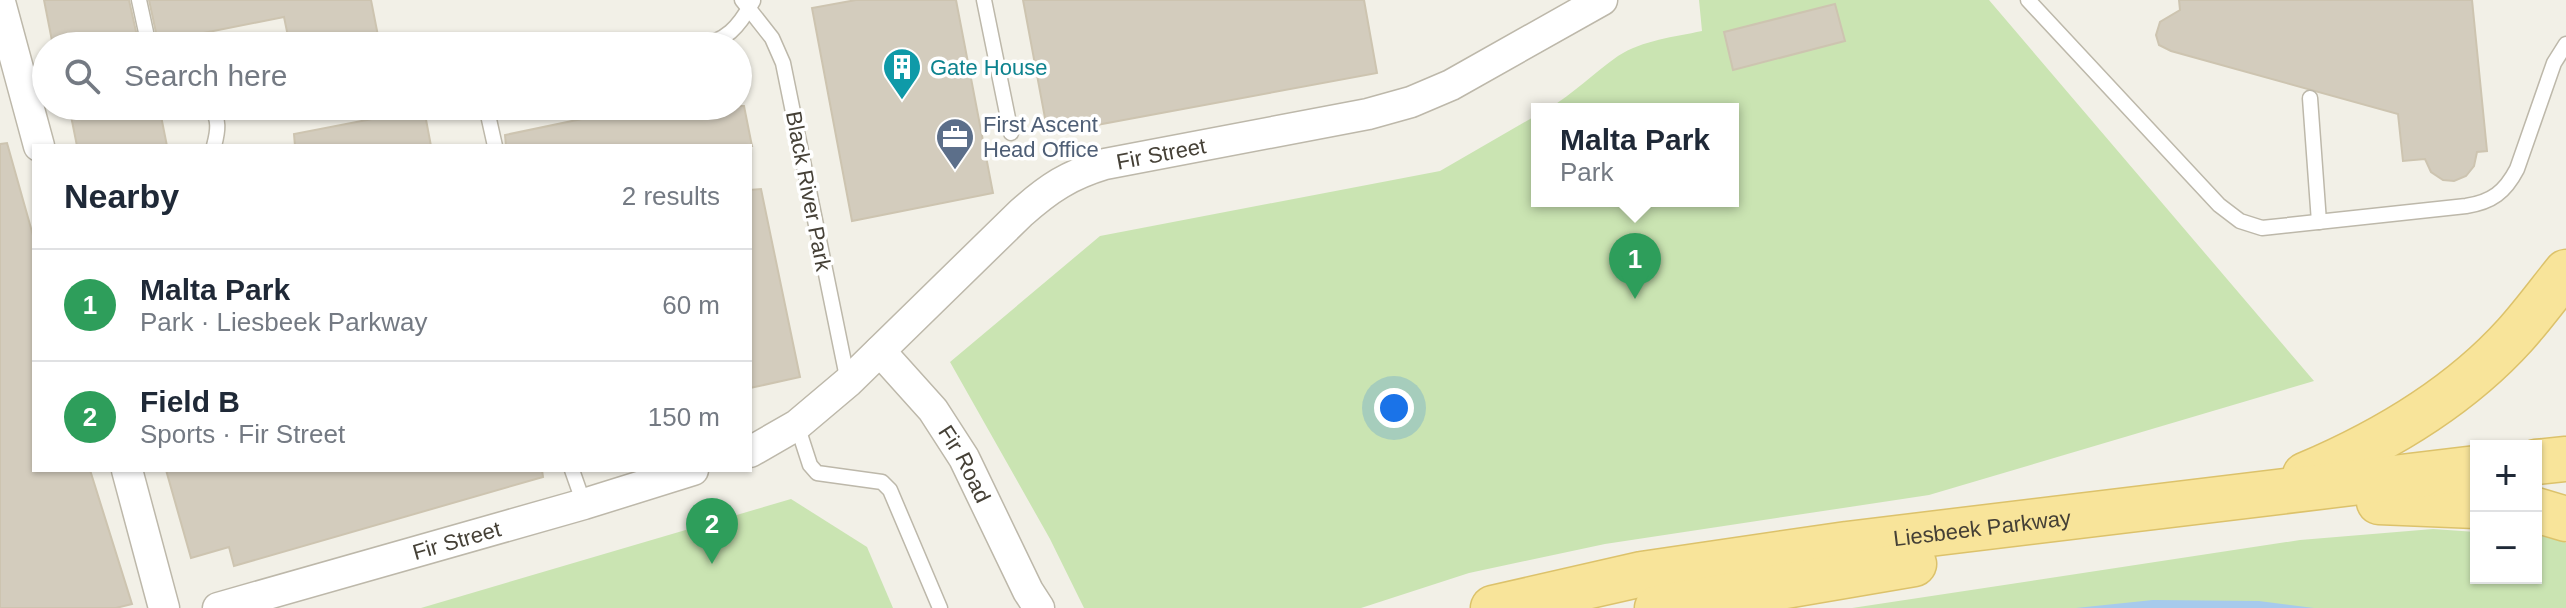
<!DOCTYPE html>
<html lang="en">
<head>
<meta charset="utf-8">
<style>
	:root { --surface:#fff; --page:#f6f6f7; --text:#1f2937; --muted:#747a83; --line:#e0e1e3; --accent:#ed5023 }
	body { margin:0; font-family:Helvetica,sans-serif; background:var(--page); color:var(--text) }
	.controls { position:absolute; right:24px; bottom:24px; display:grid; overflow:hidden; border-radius:0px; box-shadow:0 2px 6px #0004 }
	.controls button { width:72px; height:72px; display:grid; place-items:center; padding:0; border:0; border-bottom:2px solid var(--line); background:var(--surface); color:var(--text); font:40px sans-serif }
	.you { position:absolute; left:1394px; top:408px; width:28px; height:28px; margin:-20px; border:6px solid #fff; border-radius:50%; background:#1a73e8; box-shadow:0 0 0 12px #1a73e833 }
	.badge { display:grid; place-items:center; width:52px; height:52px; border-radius:50%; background:var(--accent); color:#fff; font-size:26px; font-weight:700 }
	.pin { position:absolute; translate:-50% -66px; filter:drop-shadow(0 2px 4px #0008) }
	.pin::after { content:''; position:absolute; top:42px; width:28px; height:24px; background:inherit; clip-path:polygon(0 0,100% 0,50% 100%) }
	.popup { position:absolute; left:1531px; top:103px; width:208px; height:104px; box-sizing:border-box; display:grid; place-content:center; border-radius:0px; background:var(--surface); filter:drop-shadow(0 2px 6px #0005); font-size:26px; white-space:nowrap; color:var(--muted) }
	.popup b { font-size:30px; color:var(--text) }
	.popup::after { content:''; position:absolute; left:50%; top:100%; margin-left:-16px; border:16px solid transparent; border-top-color:var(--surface) }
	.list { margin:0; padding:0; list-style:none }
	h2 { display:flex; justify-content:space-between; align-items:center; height:104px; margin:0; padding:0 32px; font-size:34px }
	h2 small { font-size:26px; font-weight:400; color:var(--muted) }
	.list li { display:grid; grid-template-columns:52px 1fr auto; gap:24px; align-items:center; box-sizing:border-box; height:112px; padding:0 32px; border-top:2px solid var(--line) }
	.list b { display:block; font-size:30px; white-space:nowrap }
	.list p { margin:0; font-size:26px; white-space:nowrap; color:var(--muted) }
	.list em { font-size:26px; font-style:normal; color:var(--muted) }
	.icon { flex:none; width:44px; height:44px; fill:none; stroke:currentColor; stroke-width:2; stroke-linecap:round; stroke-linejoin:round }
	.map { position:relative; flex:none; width:2566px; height:608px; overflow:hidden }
	.search { position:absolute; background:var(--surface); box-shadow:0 2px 6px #0004; left:32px; top:32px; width:720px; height:88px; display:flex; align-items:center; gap:20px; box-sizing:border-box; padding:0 28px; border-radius:44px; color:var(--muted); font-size:30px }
	.panel { position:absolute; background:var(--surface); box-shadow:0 2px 6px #0004; left:32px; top:144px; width:720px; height:328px; border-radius:0px }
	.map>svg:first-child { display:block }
	.green { fill:#cae4b2 }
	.water { fill:#a6caec }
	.building { fill:#d3ccbd; stroke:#cdc4b0; stroke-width:2 }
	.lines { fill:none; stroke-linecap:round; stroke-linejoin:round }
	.lane-casing { stroke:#bdb8aa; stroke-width:17 }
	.street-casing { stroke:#bdb8aa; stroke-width:33 }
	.primary-casing { stroke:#dcc26b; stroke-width:47 }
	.lane { stroke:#fff; stroke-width:14 }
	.street { stroke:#fff; stroke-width:30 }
	.primary { stroke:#f8e49a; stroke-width:44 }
	.labels { text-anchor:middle; stroke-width:7; stroke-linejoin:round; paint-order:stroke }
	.culture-label { font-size:22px; fill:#0d838f; stroke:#fff; text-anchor:start }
	.service-label { font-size:22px; fill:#4e5e75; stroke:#fff; text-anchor:start }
	.street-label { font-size:22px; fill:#454036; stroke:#fff }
</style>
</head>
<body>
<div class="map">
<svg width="2566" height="608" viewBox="0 0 2566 608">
	<rect width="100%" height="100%" fill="#f2f0e7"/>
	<g class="green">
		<path d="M 1699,0 L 1989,0 L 2314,381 L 1929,495 L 1605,544 L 1469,573 L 1361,608 L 1084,608 L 1050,539 L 950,362 L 1100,236 L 1440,171 L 1537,115 L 1537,201 L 1733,201 L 1733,109 L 1548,109 C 1573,94 1594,73 1618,56 C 1643,40 1674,37 1702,31 Z"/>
		<polygon points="791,499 867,547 893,608 421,608"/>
		<polygon points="2433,529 2476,532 2476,578 2536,578 2536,534 2556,534 2566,543 2566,608 1852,608 2300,540"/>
	</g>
	<polygon class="water" points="2153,600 2259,601 2314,608 2076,608"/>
	<g class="building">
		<polygon points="44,0 129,0 139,45 53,46"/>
		<polygon points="149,0 371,0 380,46 290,46 284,17 158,42"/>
		<polygon points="856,0 956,0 993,193 852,221 812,8"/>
		<polygon points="1023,0 1364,0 1377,73 1048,134"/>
		<polygon points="2179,0 2472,0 2487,151 2477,152 2474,166 2466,176 2454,181 2443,180 2431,172 2425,159 2403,161 2398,114 2171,51 2159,45 2156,35 2160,22 2180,10"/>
		<polygon points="1835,4 1845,41 1733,70 1724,32"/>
		<polygon points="69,106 159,106 167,146 77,146"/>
		<polygon points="644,106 744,106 752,146 506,146 505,135"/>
		<polygon points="424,109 431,146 295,146 294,134"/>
		<polygon points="7,143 34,239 34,470 90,470 132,604 116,608 0,608 0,144"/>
		<polygon points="761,189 800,377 750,388 750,190"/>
		<polygon points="166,470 542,470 543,477 234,566 229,547 191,558"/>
	</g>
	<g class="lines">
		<defs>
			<g id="lane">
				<polyline points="139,0 149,46"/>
				<polyline points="742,0 772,38 783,63 848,382"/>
				<polyline points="984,0 1011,133"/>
				<path d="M 2028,0 L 2219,205 L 2240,221 L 2262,228 L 2466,206 C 2492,202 2505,192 2517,169 L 2554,63 L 2566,44"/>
				<path d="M 697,46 C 726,42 739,27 753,1"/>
				<polyline points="2310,98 2319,222"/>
				<path d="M 210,106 C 220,119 218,131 214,146"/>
				<polyline points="486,106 495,146"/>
				<polyline points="215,113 252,106"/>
				<polyline points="797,425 810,465 817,473 882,482 890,490 940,608"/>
				<polyline points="572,470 584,504"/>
			</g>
			<g id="street">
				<polyline points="0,2 39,146"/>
				<path id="s1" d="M 880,351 L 933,410 L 964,458 L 1028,591 L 1039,608"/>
				<path id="s2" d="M 750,452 L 797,425 L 848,382 L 1021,213 C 1049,188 1069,175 1105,164 L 1368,114 L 1411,102 L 1451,85 L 1602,0"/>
				<polyline points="127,470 164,608"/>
				<path id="s3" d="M 218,608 L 584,504 L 693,470"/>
			</g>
			<g id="primary">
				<polyline points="2536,462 2566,459"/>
				<path d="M 2305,475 C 2383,442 2458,398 2515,335 C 2533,315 2549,293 2566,272"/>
				<polyline points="2379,502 2476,506"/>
				<polyline points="2536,510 2566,519"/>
				<path id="s4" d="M 1493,608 L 1642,574 L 1847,544 L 2476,468"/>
				<polyline points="1657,608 1914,564"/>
			</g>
		</defs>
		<use href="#lane" class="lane-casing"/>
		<use href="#street" class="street-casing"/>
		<use href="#primary" class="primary-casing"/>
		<use href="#lane" class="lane"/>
		<use href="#street" class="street"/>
		<use href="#primary" class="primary"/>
	</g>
	<defs>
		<symbol id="building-pin" viewBox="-11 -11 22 30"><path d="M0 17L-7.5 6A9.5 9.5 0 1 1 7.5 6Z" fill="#0f9aa8" stroke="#fff"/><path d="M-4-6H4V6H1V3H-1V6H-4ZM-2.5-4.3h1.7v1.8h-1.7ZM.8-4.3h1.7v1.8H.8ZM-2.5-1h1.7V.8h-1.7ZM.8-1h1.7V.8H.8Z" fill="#fff"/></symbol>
		<symbol id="office-pin" viewBox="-11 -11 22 30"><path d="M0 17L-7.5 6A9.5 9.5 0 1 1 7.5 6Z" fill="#5c6f8a" stroke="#fff"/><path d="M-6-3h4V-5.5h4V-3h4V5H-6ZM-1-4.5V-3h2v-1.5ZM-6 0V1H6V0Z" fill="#fff"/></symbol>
	</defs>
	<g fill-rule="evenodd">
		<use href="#building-pin" x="880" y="45" width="44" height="60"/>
		<use href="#office-pin" x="933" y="115" width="44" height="60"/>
	</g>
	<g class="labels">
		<g class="culture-label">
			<text x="930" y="75">Gate House</text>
		</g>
		<g class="service-label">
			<text x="983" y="132">First Ascent<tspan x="983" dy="25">Head Office</tspan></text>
		</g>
		<g class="street-label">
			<text dy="8" stroke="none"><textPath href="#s2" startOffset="518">Fir Street</textPath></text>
			<text transform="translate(809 191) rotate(79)" y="8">Black River Park</text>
			<text dy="8" stroke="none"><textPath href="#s1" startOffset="142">Fir Road</textPath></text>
			<text dy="8" stroke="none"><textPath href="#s4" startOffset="496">Liesbeek Parkway</textPath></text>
			<text dy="8" stroke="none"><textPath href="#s3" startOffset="248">Fir Street</textPath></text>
		</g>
	</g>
</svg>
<div class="controls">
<button>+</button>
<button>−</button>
</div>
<div class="you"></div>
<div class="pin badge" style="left:1635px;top:299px;background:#2e9e5b">1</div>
<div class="popup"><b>Malta Park</b>Park</div>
<div class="pin badge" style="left:712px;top:564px;background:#2e9e5b">2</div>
<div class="search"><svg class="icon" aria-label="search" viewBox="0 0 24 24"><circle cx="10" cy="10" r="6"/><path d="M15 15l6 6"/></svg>Search here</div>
<section class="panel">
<h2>Nearby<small>2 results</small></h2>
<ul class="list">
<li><span class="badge" style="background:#2e9e5b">1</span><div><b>Malta Park</b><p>Park · Liesbeek Parkway</p></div><em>60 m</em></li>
<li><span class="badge" style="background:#2e9e5b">2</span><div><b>Field B</b><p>Sports · Fir Street</p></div><em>150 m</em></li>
</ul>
</section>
</div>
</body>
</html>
